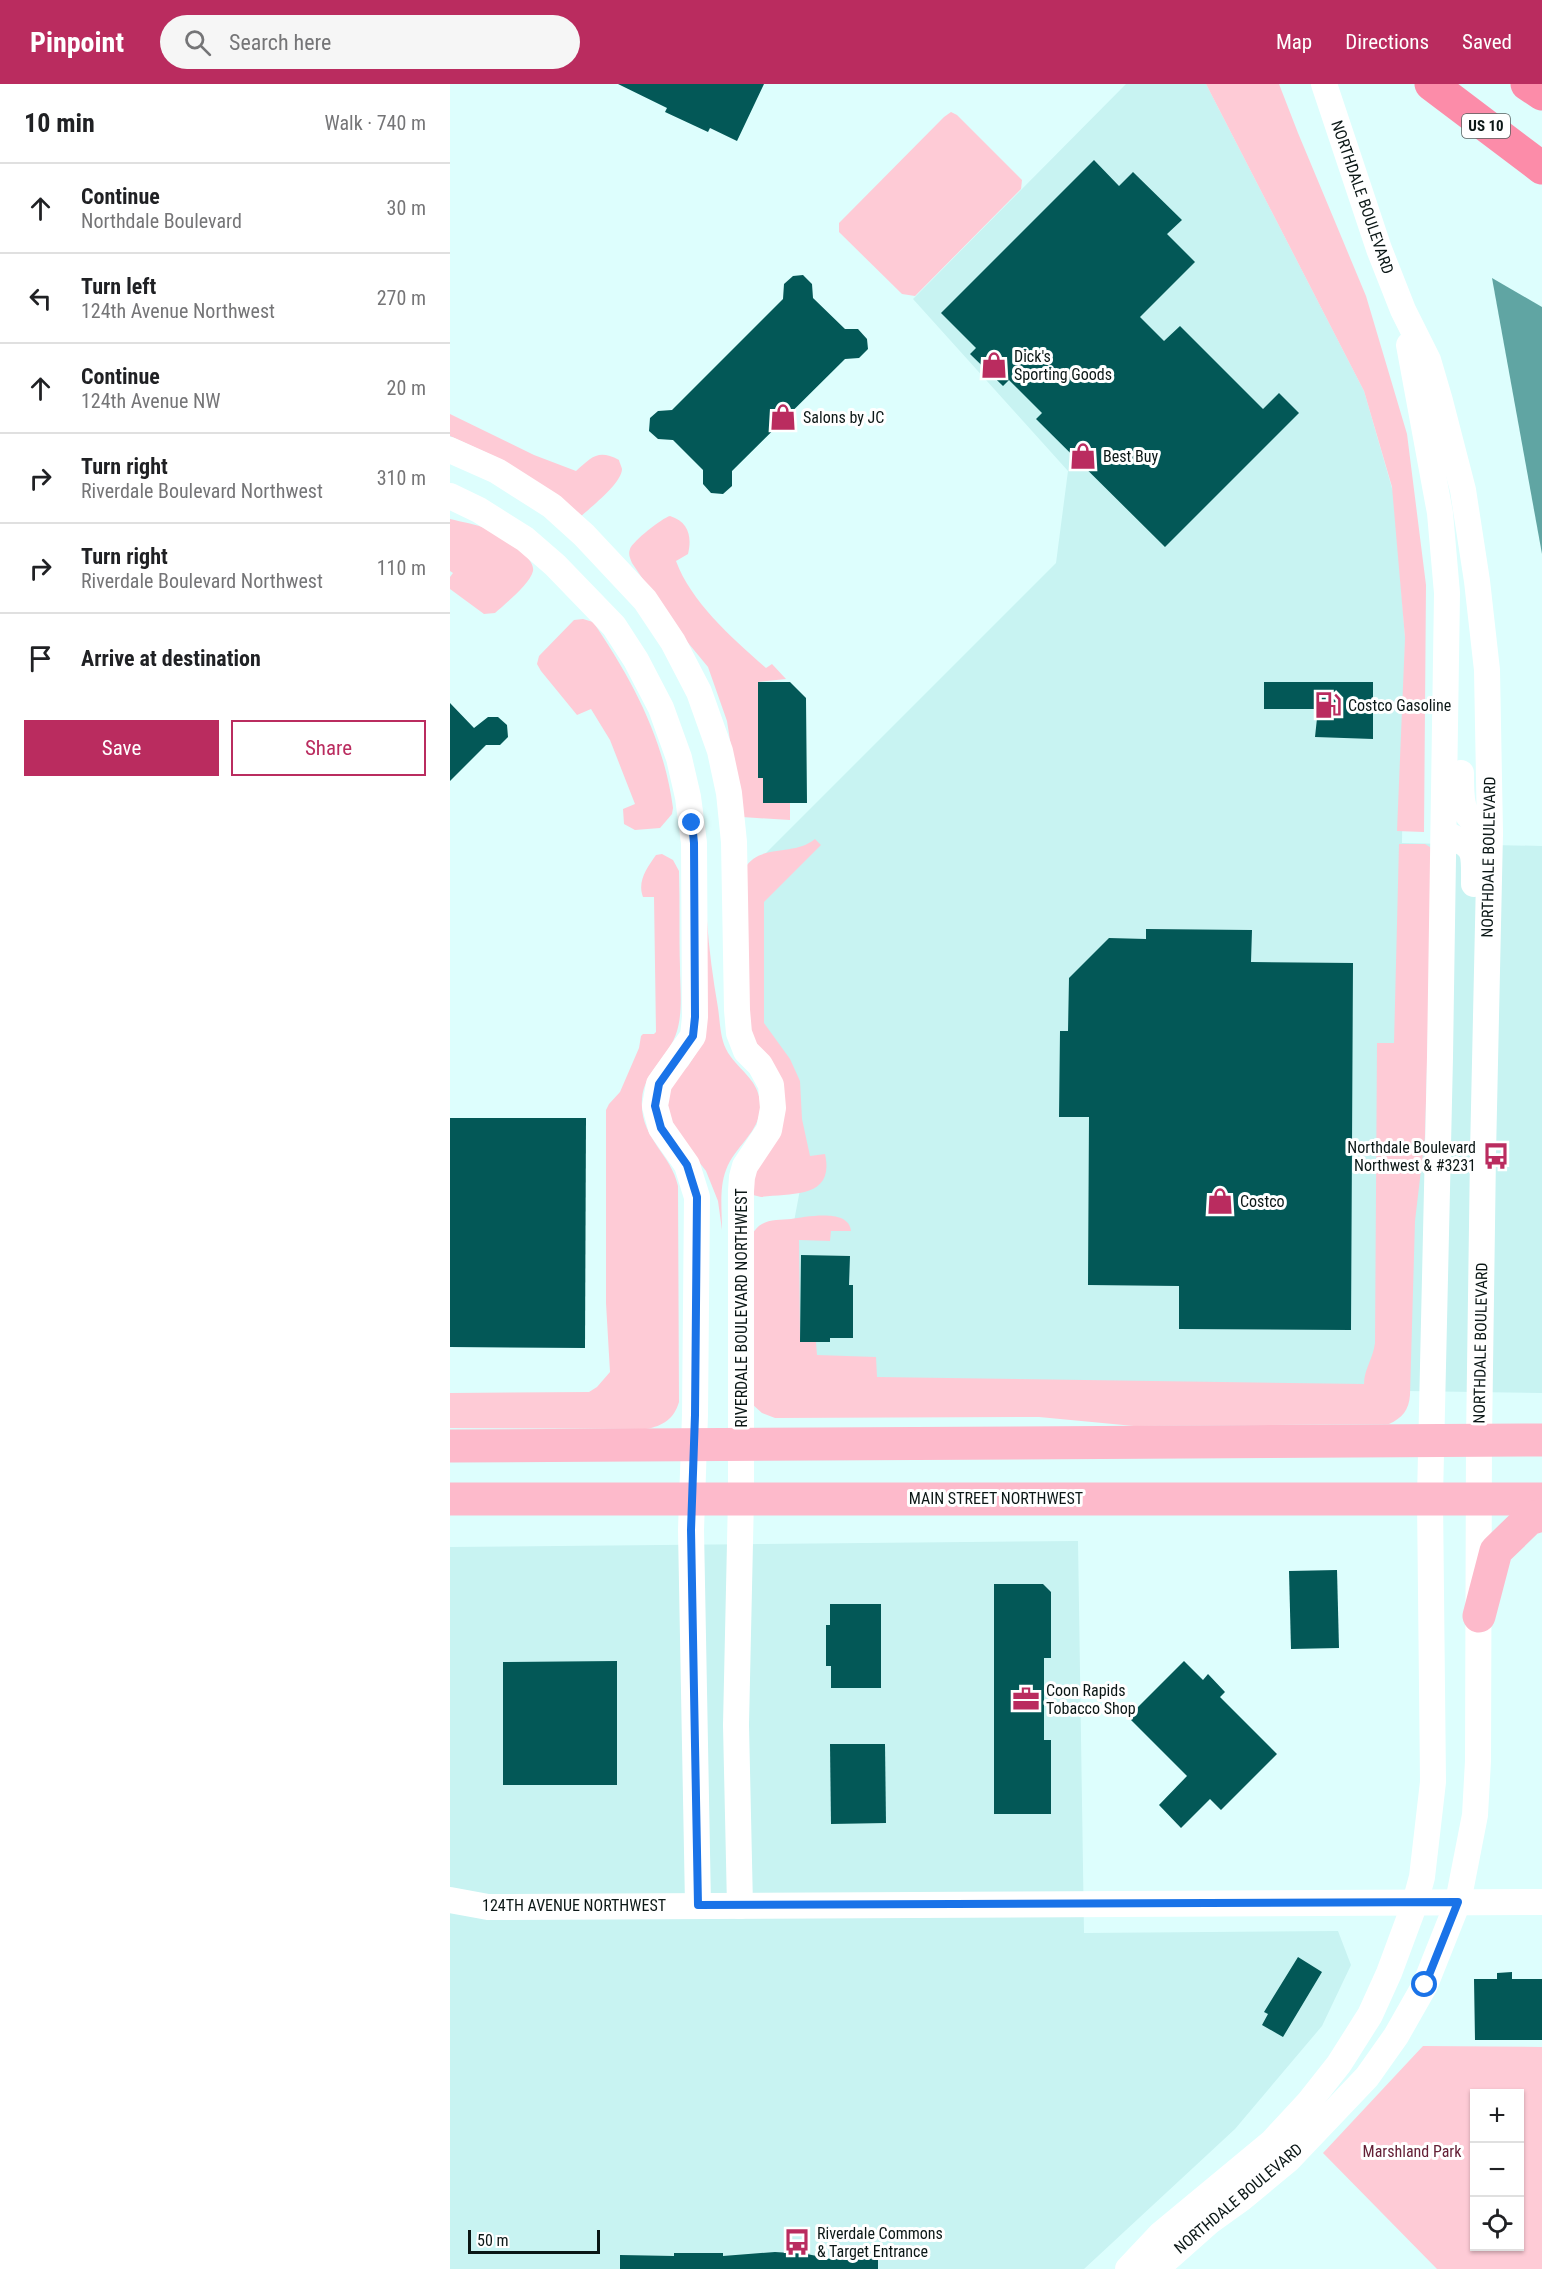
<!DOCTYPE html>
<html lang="en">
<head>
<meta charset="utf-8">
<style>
	:root { --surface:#fff; --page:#f6f6f6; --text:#202124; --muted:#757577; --line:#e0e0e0; --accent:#ba2c5f }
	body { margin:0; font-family:"Roboto Condensed",sans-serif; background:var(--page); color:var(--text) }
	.controls { position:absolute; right:18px; bottom:18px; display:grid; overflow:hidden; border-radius:0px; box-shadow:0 2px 4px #0004 }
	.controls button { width:54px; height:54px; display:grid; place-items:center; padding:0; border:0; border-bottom:2px solid var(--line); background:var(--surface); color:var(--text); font:30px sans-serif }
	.scale { position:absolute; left:18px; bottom:15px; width:132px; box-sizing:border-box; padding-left:6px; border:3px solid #0b1716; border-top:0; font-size:16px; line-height:21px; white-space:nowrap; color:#0b1716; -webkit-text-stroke:4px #fff; paint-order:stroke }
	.stop { position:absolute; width:18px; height:18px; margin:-14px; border:4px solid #1a73e8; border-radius:50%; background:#fff }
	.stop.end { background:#1a73e8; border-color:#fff; box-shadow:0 2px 6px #0008 }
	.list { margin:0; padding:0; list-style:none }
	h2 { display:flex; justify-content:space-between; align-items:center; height:78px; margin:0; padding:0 24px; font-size:26px }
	h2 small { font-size:20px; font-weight:400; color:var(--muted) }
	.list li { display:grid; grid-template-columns:39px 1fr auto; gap:18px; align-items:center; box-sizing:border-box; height:90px; padding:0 24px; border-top:2px solid var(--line) }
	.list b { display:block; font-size:22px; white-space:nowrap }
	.list p { margin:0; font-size:20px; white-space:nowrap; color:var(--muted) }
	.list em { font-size:20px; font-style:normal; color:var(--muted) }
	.actions { display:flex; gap:12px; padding:18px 24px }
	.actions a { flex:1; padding:14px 0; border:2px solid var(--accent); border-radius:0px; text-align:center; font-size:21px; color:var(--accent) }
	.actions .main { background:var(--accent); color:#fff }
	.icon { flex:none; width:33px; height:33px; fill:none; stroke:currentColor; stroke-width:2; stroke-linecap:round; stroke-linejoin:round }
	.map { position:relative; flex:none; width:1092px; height:2185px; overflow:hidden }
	header { display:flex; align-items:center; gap:36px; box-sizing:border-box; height:84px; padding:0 30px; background:var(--accent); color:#fff }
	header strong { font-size:28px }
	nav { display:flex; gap:33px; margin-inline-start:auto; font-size:21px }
	.search { width:420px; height:54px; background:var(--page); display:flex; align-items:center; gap:15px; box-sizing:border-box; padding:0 21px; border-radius:33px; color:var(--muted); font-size:22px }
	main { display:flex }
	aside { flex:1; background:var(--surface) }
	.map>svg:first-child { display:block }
	.built { fill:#c8f3f2 }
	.green { fill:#fecbd6; fill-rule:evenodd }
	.water { fill:#60a5a3 }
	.building { fill:#035857 }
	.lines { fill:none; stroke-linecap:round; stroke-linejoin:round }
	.minor { stroke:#fff; stroke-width:26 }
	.major { stroke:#fdbacb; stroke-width:33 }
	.highway { stroke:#fc8ca9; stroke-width:33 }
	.route { stroke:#1a73e8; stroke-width:8 }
	.labels { text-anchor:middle; stroke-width:6; stroke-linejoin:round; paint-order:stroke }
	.shield { fill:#fff; stroke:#545d5c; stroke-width:1.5 }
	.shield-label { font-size:15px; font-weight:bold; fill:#0b1716 }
	.street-label { font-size:16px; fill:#0b1716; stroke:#fff }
	.poi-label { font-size:16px; fill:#0b1716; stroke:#fff; text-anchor:start }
	.park-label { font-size:16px; fill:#642036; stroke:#fff }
</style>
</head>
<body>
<header>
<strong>Pinpoint</strong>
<div class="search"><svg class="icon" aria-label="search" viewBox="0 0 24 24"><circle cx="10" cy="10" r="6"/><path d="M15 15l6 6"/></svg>Search here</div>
<nav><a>Map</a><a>Directions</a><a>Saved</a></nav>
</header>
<main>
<aside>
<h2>10 min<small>Walk · 740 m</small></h2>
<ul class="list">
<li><svg class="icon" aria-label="ahead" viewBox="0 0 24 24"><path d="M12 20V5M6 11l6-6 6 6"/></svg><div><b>Continue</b><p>Northdale Boulevard</p></div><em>30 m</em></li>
<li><svg class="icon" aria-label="left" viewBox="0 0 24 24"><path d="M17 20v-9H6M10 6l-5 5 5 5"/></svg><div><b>Turn left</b><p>124th Avenue Northwest</p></div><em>270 m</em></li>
<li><svg class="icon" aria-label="ahead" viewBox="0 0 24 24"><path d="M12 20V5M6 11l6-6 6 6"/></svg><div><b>Continue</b><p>124th Avenue NW</p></div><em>20 m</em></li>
<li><svg class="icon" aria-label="right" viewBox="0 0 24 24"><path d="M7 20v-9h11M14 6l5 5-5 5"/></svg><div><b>Turn right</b><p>Riverdale Boulevard Northwest</p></div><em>310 m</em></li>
<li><svg class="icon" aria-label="right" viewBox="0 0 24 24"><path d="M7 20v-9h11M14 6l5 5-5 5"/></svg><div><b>Turn right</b><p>Riverdale Boulevard Northwest</p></div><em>110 m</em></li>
<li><svg class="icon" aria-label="arrive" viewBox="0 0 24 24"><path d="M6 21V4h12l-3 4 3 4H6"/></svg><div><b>Arrive at destination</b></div></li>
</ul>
<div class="actions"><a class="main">Save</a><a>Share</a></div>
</aside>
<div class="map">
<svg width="1092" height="2185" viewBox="0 0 1092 2185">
	<rect width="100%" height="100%" fill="#ddfefd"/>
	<g class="built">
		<polygon points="676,0 756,0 914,307 944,411 955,554 952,759 1092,762 1092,1309 341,1298 343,1143 354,1084 307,940 306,779 606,479 618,387 463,215"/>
		<polygon points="628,1457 634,1849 888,1847 901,1881 872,1942 785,2045 634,2185 0,2185 0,1463"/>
	</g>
	<g class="green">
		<polygon points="756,0 829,0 848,49 916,212 957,350 976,501 974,748 947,747 955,554 942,403 914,307"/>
		<polygon points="501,28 507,31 572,96 571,105 465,212 452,210 389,148 389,139 494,33"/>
		<path d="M 0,330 L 84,371 L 126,387 C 142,373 148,365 169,376 C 169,377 172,384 172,385 C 172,399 140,424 130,433 L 46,373 L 0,352 Z"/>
		<path d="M 220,432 C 239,438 242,453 238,470 L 226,477 C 241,518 283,555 316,584 L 322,580 L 336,595 L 308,598 L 308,694 L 313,694 L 313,719 L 340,719 L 340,736 L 292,733 L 277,637 L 258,583 L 225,543 L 182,479 C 180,474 178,470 180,465 C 183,457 212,434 220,432 Z"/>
		<path d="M 0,435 C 12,438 26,440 37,445 C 49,450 86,473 83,487 C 80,500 55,520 45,529 L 34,530 L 0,505 L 0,493 L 3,489 L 0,487 Z"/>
		<path d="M 133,535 L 143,538 C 182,595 214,655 223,724 L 222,730 L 210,744 L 185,746 L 174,740 L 173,725 L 185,720 L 160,656 L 141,625 L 127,631 L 91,587 L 87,580 L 89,572 L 124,536 Z"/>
		<path d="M 365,755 L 371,761 L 314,818 L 314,939 L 340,975 L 350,997 L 352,1035 L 360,1072 L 375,1070 C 385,1115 342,1109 311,1113 L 303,1111 L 299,1100 L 324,1055 L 297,949 L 295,784 C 310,759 343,773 365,755 Z"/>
		<path d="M 949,760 L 975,760 L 983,765 L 975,1052 L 965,1137 L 960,1311 C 959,1326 952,1334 939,1340 L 684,1342 L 589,1333 L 325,1334 L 312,1329 L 302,1320 L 302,1150 C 305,1146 308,1142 312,1140 C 320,1135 332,1136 341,1135 C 356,1133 399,1124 401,1147 L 381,1147 L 380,1157 L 349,1156 L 350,1256 L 366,1258 L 367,1271 L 426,1273 L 427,1293 L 914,1300 C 914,1285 923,1275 925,1259 L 927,959 L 944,959 Z"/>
		<path d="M 212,770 L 223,776 L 229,787 C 230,819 229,852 230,883 C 230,904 233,927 227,947 C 220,972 194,987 192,1015 C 189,1054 221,1069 228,1102 L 229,1318 C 224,1335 213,1342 196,1345 L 0,1344 L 0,1309 L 139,1308 L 147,1303 L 160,1288 L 156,1219 L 156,1026 L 159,1020 L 170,1008 L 189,964 L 191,952 L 193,950 L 204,950 L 206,948 L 204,813 L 193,813 C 187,797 197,784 206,771 Z"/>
		<path d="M 257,837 C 259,866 263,895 268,924 C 270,937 270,953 276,965 C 286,985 308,994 310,1018 C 313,1047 285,1061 276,1086 C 269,1104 272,1127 272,1146 L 268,1117 L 256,1087 L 219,1039 L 217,1011 L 228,992 L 238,982 L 247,968 Z"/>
		<path d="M 973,1962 L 1092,1963 L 1092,2185 L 987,2185 L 873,2069 ZM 1024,2010 L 1070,2010 L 1070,2162 L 1024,2162 Z"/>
	</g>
	<polygon class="water" points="1042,194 1092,223 1092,470"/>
	<g class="building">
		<polygon points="168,0 314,0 287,57 260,44 258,48 215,28 217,24"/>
		<polygon points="644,76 669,102 683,88 732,136 717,150 745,178 690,233 714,257 730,242 813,325 829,309 849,329 715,463 586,335 592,329 559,296 553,302 520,270 526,264 491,229"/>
		<polygon points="353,191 362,200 363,214 395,245 408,245 417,255 418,265 409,274 395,275 282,387 282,402 273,410 261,409 253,400 253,386 223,356 208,355 199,347 200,334 208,327 222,326 333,215 334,200 343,192"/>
		<polygon points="308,598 340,598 356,614 357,719 313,719 313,694 308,694"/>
		<polygon points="814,598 923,598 923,655 865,653 868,625 814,625"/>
		<polygon points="0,619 24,644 38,633 48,633 57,641 58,653 50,661 36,661 0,697"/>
		<polygon points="696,845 802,846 801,878 903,879 901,1246 729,1245 729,1202 638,1201 639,1033 609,1033 610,947 618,947 619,894 659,854 696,855"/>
		<polygon points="0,1034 136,1034 135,1264 0,1263"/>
		<polygon points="351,1171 400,1172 399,1201 403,1201 403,1254 380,1254 380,1258 350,1258"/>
		<polygon points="887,1486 889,1564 841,1565 839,1487"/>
		<polygon points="544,1500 593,1500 601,1508 601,1574 594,1574 594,1656 601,1656 601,1730 544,1730"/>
		<polygon points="380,1520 431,1520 431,1604 381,1604 381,1582 376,1582 376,1541 380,1541"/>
		<polygon points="167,1577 167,1701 53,1701 53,1578"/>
		<polygon points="734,1577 753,1596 758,1590 775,1608 770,1613 827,1670 771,1726 760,1715 731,1744 709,1721 737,1692 678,1633"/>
		<polygon points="380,1660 435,1660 436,1739 381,1740"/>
		<polygon points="848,1873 872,1888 833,1953 812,1941 818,1930 814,1928"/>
		<polygon points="1062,1888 1062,1895 1092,1895 1092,1956 1025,1956 1024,1895 1047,1895 1047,1889"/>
		<polygon points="325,2168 357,2170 381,2175 381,2171 428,2170 428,2185 170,2185 170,2171 224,2172 224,2169 273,2169 273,2172"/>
	</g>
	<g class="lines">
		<g class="minor">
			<polyline points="0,366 47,387 102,422 134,451 195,516 223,558 249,608 270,667 279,709 284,758 287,926 289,949 296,967 310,981 321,1001 323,1024 319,1046 295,1082 292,1093 291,1107 291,1413 286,1641 290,1822"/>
			<polyline points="0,412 29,426 75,455 105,481 164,542 186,576 211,624 229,674 238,713 244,759 245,933 243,952 209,1000 205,1022 211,1044 237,1081 247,1113 245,1331 241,1446 248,1821"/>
			<path d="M 1011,689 C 1011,721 1010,732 1040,749"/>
			<path d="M 994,749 C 1027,764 1024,765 1024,800"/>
			<polyline points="0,1816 38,1823 1092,1818"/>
			<polyline points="678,2185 711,2150 822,2058 859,2018 889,1980 920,1931 939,1889 965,1819 972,1793 983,1698 980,1414 990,973 997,509 990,429 959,261"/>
			<polyline points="706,2185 759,2138 791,2115 838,2076 917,1993 946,1952 975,1901 1008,1818 1025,1731 1028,1677 1029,1356 1033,1070 1040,749 1037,586 1027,497 1013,406 990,317 978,276 953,226 929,165 874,0"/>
		</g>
		<g class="major">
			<polyline points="0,1362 1092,1356"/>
			<polyline points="0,1415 1092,1415"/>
			<polyline points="1029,1532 1046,1467 1079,1435 1092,1431"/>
		</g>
		<g class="highway">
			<polyline points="981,0 1092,84"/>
			<polyline points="1077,0 1092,10"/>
		</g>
	</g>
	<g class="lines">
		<polyline class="route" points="242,739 244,759 245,933 243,952 209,1000 205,1022 211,1044 237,1081 247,1113 245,1331 241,1446 248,1821 1008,1818 975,1901"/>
	</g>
	<defs>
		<symbol id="shop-bare" viewBox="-9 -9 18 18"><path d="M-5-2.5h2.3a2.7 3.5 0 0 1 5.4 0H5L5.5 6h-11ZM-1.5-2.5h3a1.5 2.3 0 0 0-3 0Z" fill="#ba2c5f" stroke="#fff" stroke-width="2.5" paint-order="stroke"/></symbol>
		<symbol id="fuel-bare" viewBox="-9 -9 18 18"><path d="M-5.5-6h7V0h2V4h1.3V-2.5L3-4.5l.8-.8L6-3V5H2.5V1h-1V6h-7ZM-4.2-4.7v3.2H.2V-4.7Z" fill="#ba2c5f" stroke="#fff" stroke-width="2.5" paint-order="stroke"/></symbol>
		<symbol id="bus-bare" viewBox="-9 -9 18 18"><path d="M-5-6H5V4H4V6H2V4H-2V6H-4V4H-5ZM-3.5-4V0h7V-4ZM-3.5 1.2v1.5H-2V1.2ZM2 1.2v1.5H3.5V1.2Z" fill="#ba2c5f" stroke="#fff" stroke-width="2.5" paint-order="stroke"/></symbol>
		<symbol id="office-bare" viewBox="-9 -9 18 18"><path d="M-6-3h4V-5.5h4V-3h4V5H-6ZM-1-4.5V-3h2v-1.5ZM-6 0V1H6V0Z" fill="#ba2c5f" stroke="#fff" stroke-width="2.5" paint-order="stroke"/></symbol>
	</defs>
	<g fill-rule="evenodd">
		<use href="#shop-bare" x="525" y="262" width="38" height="38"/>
		<use href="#shop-bare" x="314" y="314" width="38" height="38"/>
		<use href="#shop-bare" x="614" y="353" width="38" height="38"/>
		<use href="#fuel-bare" x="859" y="602" width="38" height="38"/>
		<use href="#bus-bare" x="1027" y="1053" width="38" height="38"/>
		<use href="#shop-bare" x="751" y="1098" width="38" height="38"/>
		<use href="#office-bare" x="557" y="1596" width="38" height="38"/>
		<use href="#bus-bare" x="328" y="2139" width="38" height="38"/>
	</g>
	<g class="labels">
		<rect class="shield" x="1012" y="30" width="48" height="24" rx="4.5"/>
		<g class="shield-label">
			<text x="1036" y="47">US 10</text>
		</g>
		<g class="street-label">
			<text transform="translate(913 113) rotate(71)" y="6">NORTHDALE BOULEVARD</text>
			<text transform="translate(1038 773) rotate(-89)" y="6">NORTHDALE BOULEVARD</text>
			<text transform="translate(291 1224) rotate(-90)" y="6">RIVERDALE BOULEVARD NORTHWEST</text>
			<text transform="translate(1030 1259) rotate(-89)" y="6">NORTHDALE BOULEVARD</text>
			<text x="546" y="1420">MAIN STREET NORTHWEST</text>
			<text x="124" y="1827">124TH AVENUE NORTHWEST</text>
			<text transform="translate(788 2114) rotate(-40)" y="6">NORTHDALE BOULEVARD</text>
		</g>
		<g class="poi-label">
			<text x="564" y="278">Dick's<tspan x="564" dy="18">Sporting Goods</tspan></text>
			<text x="353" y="339">Salons by JC</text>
			<text x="653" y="378">Best Buy</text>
			<text x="898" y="627">Costco Gasoline</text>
			<text x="1026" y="1069" text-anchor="end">Northdale Boulevard<tspan x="1026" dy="18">Northwest &amp; #3231</tspan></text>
			<text x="790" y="1123">Costco</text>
			<text x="596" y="1612">Coon Rapids<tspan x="596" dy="18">Tobacco Shop</tspan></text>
			<text x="367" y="2155">Riverdale Commons<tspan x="367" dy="18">&amp; Target Entrance</tspan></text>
		</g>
		<g class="park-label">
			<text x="962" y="2073">Marshland Park</text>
		</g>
	</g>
</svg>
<div class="controls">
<button>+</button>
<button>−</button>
<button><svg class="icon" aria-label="locate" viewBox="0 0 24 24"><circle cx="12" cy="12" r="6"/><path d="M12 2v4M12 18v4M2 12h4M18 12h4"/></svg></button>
</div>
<div class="scale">50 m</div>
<div class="stop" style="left:975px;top:1901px"></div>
<div class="stop end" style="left:242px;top:739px"></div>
</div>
</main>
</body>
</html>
